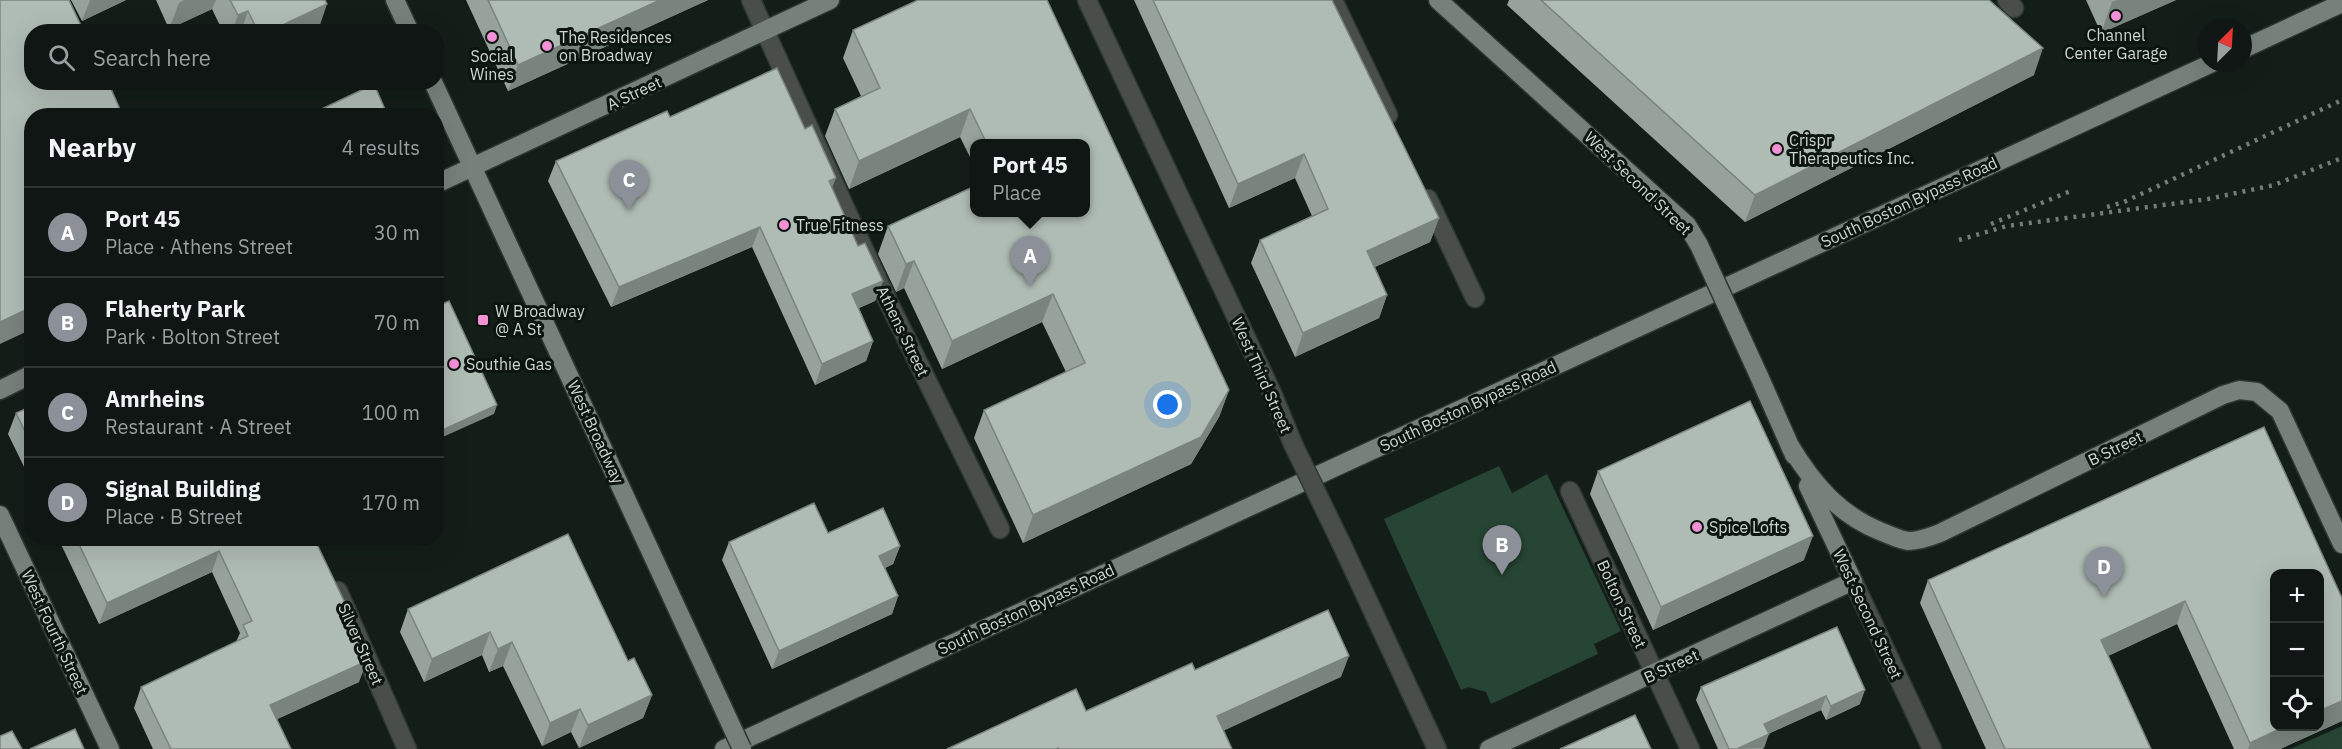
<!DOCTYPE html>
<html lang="en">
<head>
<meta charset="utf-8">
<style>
	:root { --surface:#0f1613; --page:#1d2321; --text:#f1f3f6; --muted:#9b9fa0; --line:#2f3533; --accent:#8c9099 }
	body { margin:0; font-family:"IBM Plex Sans",sans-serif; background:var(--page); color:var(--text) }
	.controls { position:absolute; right:18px; bottom:18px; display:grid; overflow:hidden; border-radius:12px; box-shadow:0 6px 24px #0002 }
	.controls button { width:54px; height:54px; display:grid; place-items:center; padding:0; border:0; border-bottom:2px solid var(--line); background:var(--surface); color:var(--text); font:30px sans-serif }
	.compass { position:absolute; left:2198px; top:18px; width:54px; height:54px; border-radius:50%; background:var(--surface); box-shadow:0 6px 24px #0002; rotate:24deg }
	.you { position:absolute; left:1168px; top:405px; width:21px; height:21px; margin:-15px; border:4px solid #fff; border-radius:50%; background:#1a73e8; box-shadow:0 0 0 9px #1a73e833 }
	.badge { display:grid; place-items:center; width:39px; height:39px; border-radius:50%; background:var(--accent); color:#fff; font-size:20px; font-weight:700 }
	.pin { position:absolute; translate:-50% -50px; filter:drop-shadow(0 2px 3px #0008) }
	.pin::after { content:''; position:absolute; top:32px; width:21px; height:18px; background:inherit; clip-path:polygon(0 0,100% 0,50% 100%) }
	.popup { position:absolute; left:970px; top:139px; width:120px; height:78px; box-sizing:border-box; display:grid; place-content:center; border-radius:12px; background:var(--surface); filter:drop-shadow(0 2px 4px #0005); font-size:20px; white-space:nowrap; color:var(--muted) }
	.popup b { font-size:22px; color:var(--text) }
	.popup::after { content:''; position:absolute; left:50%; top:100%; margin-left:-12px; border:12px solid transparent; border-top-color:var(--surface) }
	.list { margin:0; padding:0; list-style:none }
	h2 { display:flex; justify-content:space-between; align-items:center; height:78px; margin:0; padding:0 24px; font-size:26px }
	h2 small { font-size:20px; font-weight:400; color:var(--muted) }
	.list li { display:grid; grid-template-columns:39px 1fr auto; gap:18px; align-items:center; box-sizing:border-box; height:90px; padding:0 24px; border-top:2px solid var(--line) }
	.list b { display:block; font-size:22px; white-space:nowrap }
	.list p { margin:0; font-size:20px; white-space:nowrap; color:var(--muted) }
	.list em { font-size:20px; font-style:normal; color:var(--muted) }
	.icon { flex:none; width:33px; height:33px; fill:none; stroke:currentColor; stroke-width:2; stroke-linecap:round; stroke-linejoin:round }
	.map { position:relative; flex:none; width:2342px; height:749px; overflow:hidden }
	.search { position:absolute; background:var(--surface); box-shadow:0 6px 24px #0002; left:24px; top:24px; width:420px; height:66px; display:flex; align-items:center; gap:15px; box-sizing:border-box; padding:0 21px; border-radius:24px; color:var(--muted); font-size:22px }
	.panel { position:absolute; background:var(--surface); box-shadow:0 6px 24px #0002; left:24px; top:108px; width:420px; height:438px; border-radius:24px }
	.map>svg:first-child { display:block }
	.green { fill:#264534 }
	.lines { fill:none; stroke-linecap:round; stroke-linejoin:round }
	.minor-casing { stroke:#2e3833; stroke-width:21 }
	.major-casing { stroke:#2e3833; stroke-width:21 }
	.minor { stroke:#494e4b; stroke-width:18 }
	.major { stroke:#77817b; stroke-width:18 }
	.rail { stroke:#757d78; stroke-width:4.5; stroke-dasharray:3 6; stroke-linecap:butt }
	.minor-bridge-casing { stroke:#2e3833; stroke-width:21; stroke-linecap:butt }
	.major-bridge-casing { stroke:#2e3833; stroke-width:21; stroke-linecap:butt }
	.minor-bridge { stroke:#494e4b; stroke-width:18 }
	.major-bridge { stroke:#77817b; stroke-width:18 }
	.wall { fill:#96a29b }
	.shaded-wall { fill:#7a847e }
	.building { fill:#afbcb4; stroke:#7a847e; stroke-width:1.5 }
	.poi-dot { fill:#f391d6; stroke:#0c1510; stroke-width:2 }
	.labels { text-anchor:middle; stroke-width:6; stroke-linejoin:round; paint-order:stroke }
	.poi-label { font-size:16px; fill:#d0d6d2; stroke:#0c1510; text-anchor:start }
	.street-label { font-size:16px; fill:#d0d6d2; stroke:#0c1510 }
</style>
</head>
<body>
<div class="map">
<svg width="2342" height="749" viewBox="0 0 2342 749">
	<rect width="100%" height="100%" fill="#141e19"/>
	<g class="green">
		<polygon points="1499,466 1512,493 1547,474 1621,631 1594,644 1598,654 1491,704 1486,692 1468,687 1461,690 1384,519"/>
		<polygon points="2342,726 2342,749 2290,749"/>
	</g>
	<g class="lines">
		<defs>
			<g id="minor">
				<polyline points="751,0 880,285 1000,529"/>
				<polyline points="1087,0 1272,393 1293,444"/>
				<polyline points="1333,0 1388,115"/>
				<polyline points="2007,0 2014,8"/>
				<polyline points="1428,199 1475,298"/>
				<polyline points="1570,491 1690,749"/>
				<polyline points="1342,545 1437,749"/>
				<polyline points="1853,581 1932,749"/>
				<polyline points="338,591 407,749"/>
			</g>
			<g id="major">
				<polyline points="395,0 410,32"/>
				<polyline points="1438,0 1678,217 1687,225 1699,245"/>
				<polyline points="2243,49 2342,3"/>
				<polyline points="433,82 712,684"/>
				<polyline points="436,184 830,0"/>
				<polyline points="1759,376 1794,455"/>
				<polyline points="0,390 32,374"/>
				<path d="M 1790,446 C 1813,484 1839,515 1882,532 C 1890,535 1900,540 1908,541 C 1919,541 1930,537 1940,533 L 2223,395 L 2239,390 L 2257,392 L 2280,411 L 2342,544"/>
				<polyline points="0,515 110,749"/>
				<polyline points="724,749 2212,63"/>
				<polyline points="1489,749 1853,581 1808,486"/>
			</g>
		</defs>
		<use href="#minor" class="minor-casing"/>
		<use href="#major" class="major-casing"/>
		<use href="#minor" class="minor"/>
		<use href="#major" class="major"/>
		<g class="rail">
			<polyline points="2107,207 2124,202 2342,100"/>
			<polyline points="1991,224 2073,190"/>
			<polyline points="1959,240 2007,226 2208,199 2274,185 2342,158"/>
		</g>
		<defs>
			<polyline id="minor-bridge" points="1293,444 1342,545"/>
			<g id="major-bridge">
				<polyline points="1699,245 1759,376"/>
				<polyline points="712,684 742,749"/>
			</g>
		</defs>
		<use href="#minor-bridge" class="minor-bridge-casing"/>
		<use href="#major-bridge" class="major-bridge-casing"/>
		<use href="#minor-bridge" class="minor-bridge"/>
		<use href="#major-bridge" class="major-bridge"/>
	</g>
	<g class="wall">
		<polygon points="71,0 126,0 82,21"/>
		<polygon points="156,0 325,0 318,31 316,32 223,32 212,9 169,29"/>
		<polygon points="466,0 708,0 508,91"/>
		<polygon points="918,0 1047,0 1229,390 1219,417 1191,464 1023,543 974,438 984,410 1066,372 1042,322 942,369 904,288 896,292 878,254 888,226 975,186 975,213 1086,213 1086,144 975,144 975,167 960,137 849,189 825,136 835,109 861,96 843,58 853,30"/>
		<polygon points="1134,0 1332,0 1439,218 1430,242 1375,267 1387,295 1379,318 1295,357 1251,263 1260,240 1312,216 1295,178 1229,208"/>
		<polygon points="1509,0 1989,0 2034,75 1745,222 1507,5"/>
		<polygon points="2086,0 2176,0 2101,33"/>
		<polygon points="670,117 832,188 858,246 883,281 875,301 859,308 873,341 866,361 815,385 752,247 611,307 548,181 556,161"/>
		<polygon points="32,406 32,483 8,434 16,413"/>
		<polygon points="1598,471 1804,560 1653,630 1590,494"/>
		<polygon points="828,533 900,546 893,564 885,568 898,596 892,614 772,669 722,560 729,542"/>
		<polygon points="58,538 314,538 345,616 359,682 277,719 291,749 153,749 134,708 141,687 236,642 240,633 212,572 99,624"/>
		<polygon points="1928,580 2342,598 2342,721 2280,749 2234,749 2177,624 2108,656 2151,749 1986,749 1920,603"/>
		<polygon points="408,609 628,661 652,695 643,718 579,748 571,732 542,746 503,666 489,672 482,655 424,682 400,632"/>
		<polygon points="1837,627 1860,704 1826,720 1821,710 1768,734 1764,748 1762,749 1718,749 1696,700 1701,687"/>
	</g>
	<g class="shaded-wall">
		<polygon points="90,0 126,0 82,21"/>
		<polygon points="184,0 216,0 212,9 169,29 179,3"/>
		<polygon points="660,0 708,0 508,91 518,65"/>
		<polygon points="2117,0 2176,0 2101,33 2112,2"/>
		<polygon points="327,4 318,31 268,32"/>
		<polygon points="248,11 241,32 232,32 238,15"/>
		<polygon points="2043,48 2034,75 1745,222 1755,195"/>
		<polygon points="970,109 960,137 849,189 859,161"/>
		<polygon points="1304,154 1295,178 1229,208 1238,184"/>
		<polygon points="836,178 828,198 829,181"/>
		<polygon points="1439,218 1430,242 1359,274 1367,251"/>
		<polygon points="760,227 752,247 611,307 619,287"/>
		<polygon points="914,261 904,288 896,292 906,264"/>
		<polygon points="883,281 875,301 845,314 852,294"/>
		<polygon points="1053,294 1042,322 942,369 952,341"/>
		<polygon points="1387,295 1379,318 1295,357 1303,333"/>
		<polygon points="32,307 32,329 0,344 0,322"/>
		<polygon points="873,341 866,361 815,385 822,364"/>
		<polygon points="1229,390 1219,417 1191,464 1023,543 1033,515"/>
		<polygon points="497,405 494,414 436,440 436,433"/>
		<polygon points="1813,536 1804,560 1653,630 1661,607"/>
		<polygon points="900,546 893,564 873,574 879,556"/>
		<polygon points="219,551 212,572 99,624 107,603"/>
		<polygon points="898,596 892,614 772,669 779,651"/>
		<polygon points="2185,601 2177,624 2092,663 2101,640"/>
		<polygon points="490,632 482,655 424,682 432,659"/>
		<polygon points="512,642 503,666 489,672 498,649"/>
		<polygon points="1349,656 1341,677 1210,737 1217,716"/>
		<polygon points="367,661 359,682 262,726 270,705"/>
		<polygon points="1865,690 1860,704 1826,720 1831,706"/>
		<polygon points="652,695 643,718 579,748 588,725"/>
		<polygon points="1826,696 1821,710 1759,738 1764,724"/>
		<polygon points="2342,701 2342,721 2280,749 2248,749 2250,743 2286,726 2319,726 2319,711"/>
		<polygon points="580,709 571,732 542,746 550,723"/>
		<polygon points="1769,734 1764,748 1737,749"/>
	</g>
	<g class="building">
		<polygon points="0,0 69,0 84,32 32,32 32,82 108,82 123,116 32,116 32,307 0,322"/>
		<polygon points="230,0 325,0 327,4 268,32 258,32 248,11 238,15"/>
		<polygon points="488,0 660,0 518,65"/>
		<polygon points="918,0 1047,0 1229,390 1201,437 1033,515 984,410 1085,363 1053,294 952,341 914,261 906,264 888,226 975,186 975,213 1086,213 1086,144 987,144 970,109 859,161 835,109 880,88 853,30"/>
		<polygon points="1153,0 1332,0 1439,218 1367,251 1387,295 1303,333 1260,240 1328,209 1304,154 1238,184"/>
		<polygon points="1541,0 1989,0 2043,48 1755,195"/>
		<polygon points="777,68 805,129 812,125 836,178 829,181 858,246 865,243 883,281 852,294 873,341 822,364 760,227 619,287 556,161 667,111 670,117"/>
		<polygon points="374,84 388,116 307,116"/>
		<polygon points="449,301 497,405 436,433 436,307"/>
		<polygon points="1750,401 1813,536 1661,607 1598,471"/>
		<polygon points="32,406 32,446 16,413"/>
		<polygon points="2264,427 2342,598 2342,701 2319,711 2319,573 2274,573 2274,726 2286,726 2250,743 2185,601 2101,640 2151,749 2005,749 1928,580"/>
		<polygon points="814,503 828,533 883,508 900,546 879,556 898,596 779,651 729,542"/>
		<polygon points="568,534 628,661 634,658 652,695 588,725 580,709 550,723 512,642 498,649 490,632 432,659 408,609"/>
		<polygon points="76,538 314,538 348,609 343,611 367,661 270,705 291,749 171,749 141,687 248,636 243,625 252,621 219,551 107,603"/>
		<polygon points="1328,610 1349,656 1217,716 1232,749 1058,749 1058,748 1056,749 947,749 1076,689 1086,711 1192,663 1195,670"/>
		<polygon points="1837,627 1865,690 1831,706 1826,696 1764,724 1769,734 1737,749 1729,749 1701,687"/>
		<polygon points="1635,715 1651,749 1560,749"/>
		<polygon points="75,729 84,749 30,749"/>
		<polygon points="12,731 22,749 0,749 0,736"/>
	</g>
	<g class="poi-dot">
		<circle cx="2116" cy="16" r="6"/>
		<circle cx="492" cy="37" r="6"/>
		<circle cx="547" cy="46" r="6"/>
		<circle cx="1777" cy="149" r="6"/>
		<circle cx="784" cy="225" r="6"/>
		<rect x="477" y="314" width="12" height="12" rx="3"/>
		<circle cx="454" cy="364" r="6"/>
		<circle cx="1697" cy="527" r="6"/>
	</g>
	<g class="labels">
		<g class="poi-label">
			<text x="2116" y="41" text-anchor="middle">Channel<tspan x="2116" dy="18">Center Garage</tspan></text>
			<text x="559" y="43">The Residences<tspan x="559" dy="18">on Broadway</tspan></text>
			<text x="492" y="62" text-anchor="middle">Social<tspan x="492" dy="18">Wines</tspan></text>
			<text x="1789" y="146">Crispr<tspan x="1789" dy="18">Therapeutics Inc.</tspan></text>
			<text x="796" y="231">True Fitness</text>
			<text x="495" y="317">W Broadway<tspan x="495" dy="18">@ A St</tspan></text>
			<text x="466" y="370">Southie Gas</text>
			<text x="1709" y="533">Spice Lofts</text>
		</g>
		<g class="street-label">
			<text transform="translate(634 93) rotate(-25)" y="6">A Street</text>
			<text transform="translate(1638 183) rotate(44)" y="6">West Second Street</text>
			<text transform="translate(1909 202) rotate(-25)" y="6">South Boston Bypass Road</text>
			<text transform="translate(903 331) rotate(64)" y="6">Athens Street</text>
			<text transform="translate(1262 375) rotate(66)" y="6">West Third Street</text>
			<text transform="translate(1468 406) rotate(-25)" y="6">South Boston Bypass Road</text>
			<text transform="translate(596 432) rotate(65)" y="6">West Broadway</text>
			<text transform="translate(2115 448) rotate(-26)" y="6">B Street</text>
			<text transform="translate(1622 604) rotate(65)" y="6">Bolton Street</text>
			<text transform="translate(1026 609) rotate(-25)" y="6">South Boston Bypass Road</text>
			<text transform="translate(1868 614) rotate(65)" y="6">West Second Street</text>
			<text transform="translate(55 632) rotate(65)" y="6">West Fourth Street</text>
			<text transform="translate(361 644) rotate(66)" y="6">Silver Street</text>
			<text transform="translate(1671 666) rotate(-25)" y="6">B Street</text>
		</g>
	</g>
</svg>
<div class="controls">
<button>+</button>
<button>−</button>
<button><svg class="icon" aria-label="locate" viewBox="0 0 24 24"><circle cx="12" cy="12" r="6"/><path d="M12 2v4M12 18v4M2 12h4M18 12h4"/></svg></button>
</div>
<svg class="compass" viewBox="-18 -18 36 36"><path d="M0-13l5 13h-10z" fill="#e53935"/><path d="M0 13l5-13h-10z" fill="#9b9fa0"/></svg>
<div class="you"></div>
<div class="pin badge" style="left:1030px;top:286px">A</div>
<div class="popup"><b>Port 45</b>Place</div>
<div class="pin badge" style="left:1502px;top:575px">B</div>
<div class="pin badge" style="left:629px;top:210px">C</div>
<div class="pin badge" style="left:2104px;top:597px">D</div>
<div class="search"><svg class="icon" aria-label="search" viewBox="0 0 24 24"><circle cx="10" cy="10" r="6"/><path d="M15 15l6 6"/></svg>Search here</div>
<section class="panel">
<h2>Nearby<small>4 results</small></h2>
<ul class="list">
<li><span class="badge">A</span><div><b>Port 45</b><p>Place · Athens Street</p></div><em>30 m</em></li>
<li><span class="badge">B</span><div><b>Flaherty Park</b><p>Park · Bolton Street</p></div><em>70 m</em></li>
<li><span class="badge">C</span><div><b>Amrheins</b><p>Restaurant · A Street</p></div><em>100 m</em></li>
<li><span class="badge">D</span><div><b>Signal Building</b><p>Place · B Street</p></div><em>170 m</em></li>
</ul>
</section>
</div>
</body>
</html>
